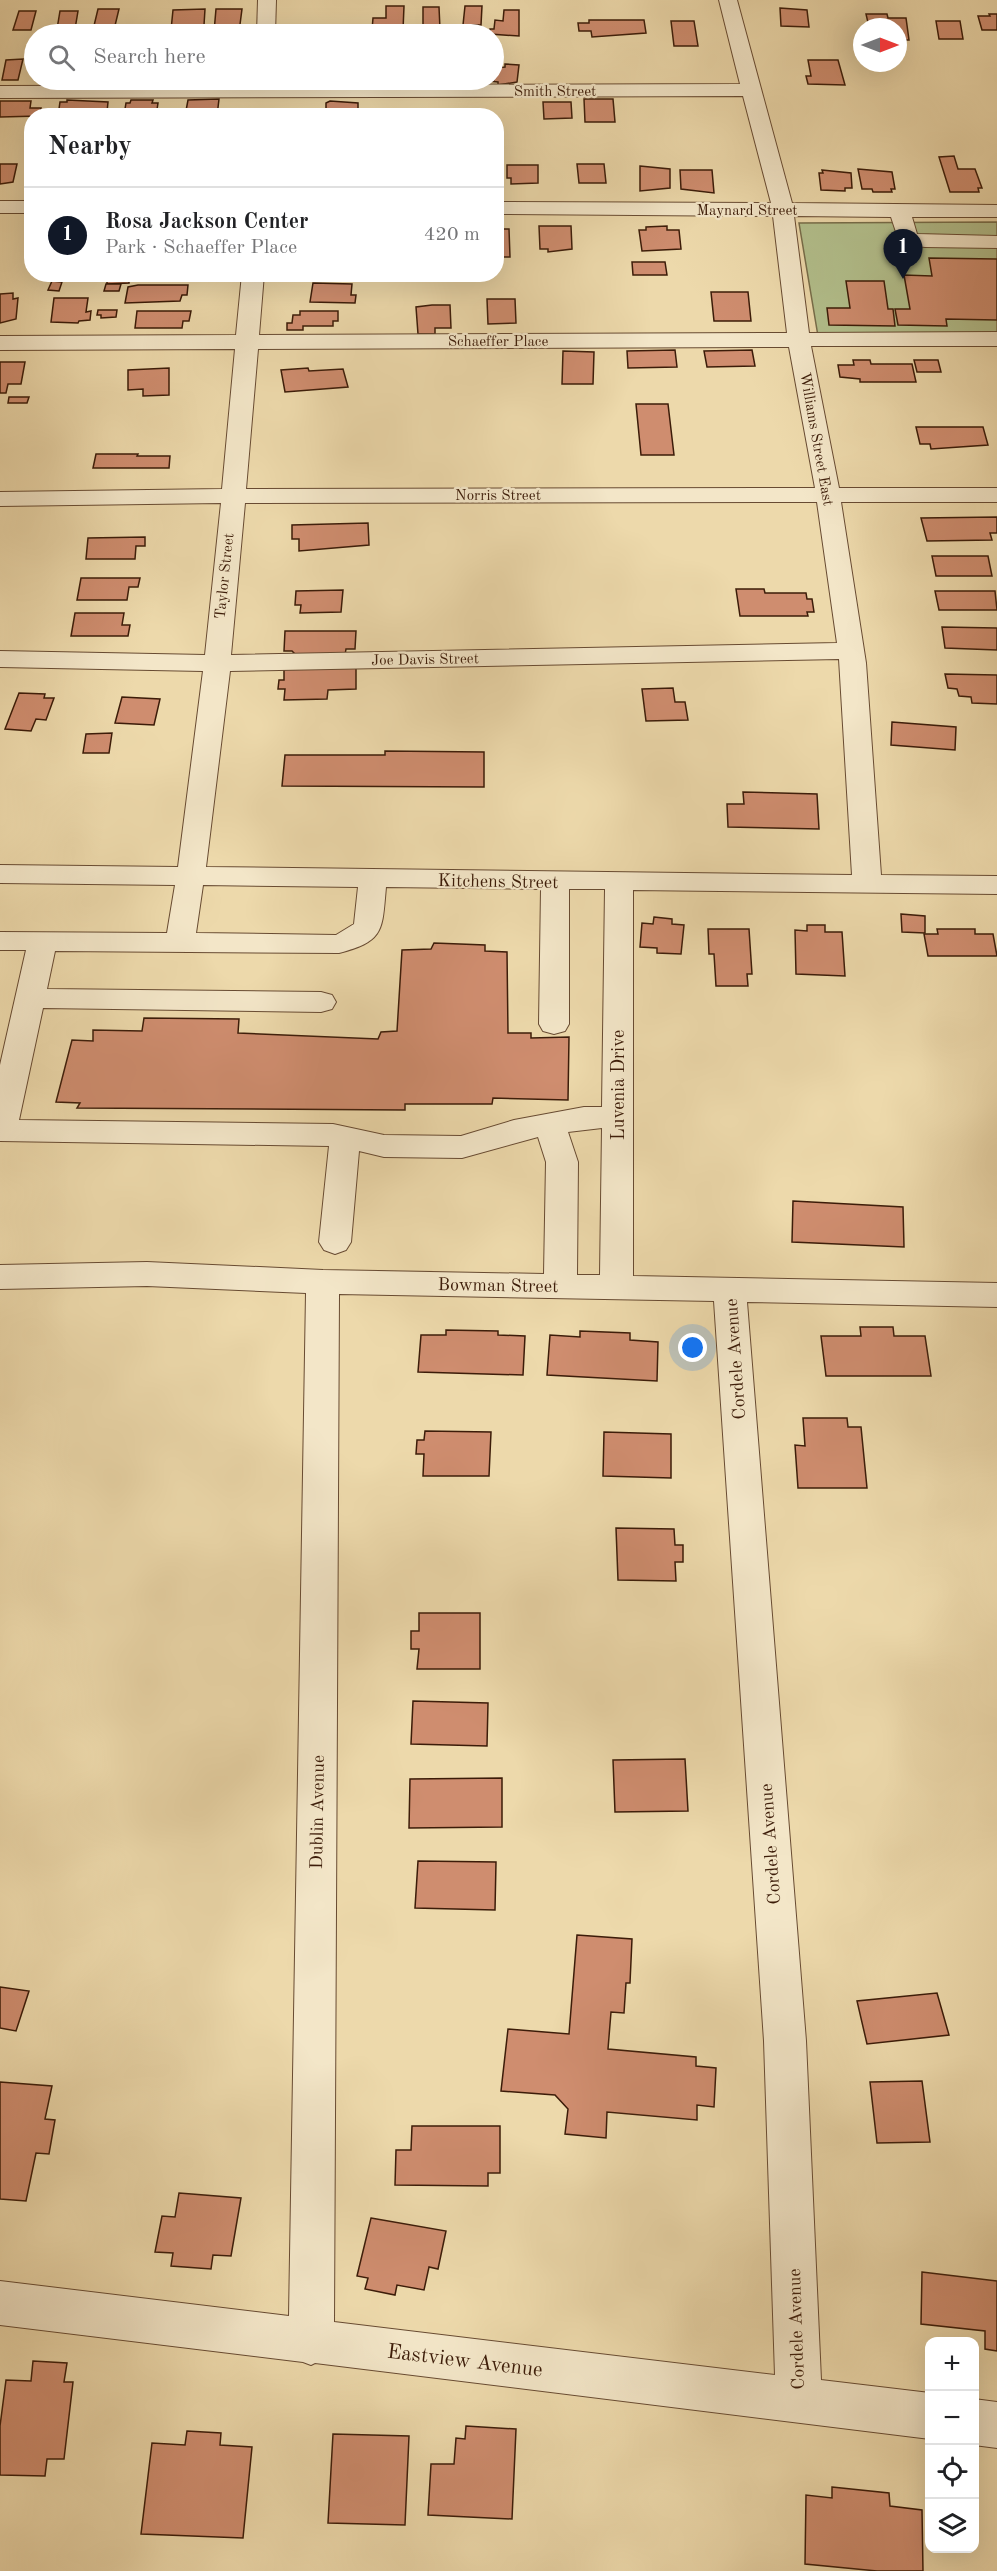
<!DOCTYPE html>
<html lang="en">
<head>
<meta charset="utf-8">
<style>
	:root { --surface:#fff; --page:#f6f6f6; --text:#202124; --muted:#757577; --line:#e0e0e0; --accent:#111827 }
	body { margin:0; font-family:"Old Standard TT",serif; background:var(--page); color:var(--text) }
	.controls { position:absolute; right:18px; bottom:18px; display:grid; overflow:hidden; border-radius:12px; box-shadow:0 6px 24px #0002 }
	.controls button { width:54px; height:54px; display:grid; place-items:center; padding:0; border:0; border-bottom:2px solid var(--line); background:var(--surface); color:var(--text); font:30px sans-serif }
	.compass { position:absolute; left:853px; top:18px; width:54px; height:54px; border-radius:50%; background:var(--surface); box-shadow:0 6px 24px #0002; rotate:90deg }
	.you { position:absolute; left:693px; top:1348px; width:21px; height:21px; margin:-15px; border:4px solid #fff; border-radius:50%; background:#1a73e8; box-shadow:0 0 0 9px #1a73e833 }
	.badge { display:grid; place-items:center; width:39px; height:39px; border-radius:50%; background:var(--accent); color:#fff; font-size:20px; font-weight:700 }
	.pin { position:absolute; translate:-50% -50px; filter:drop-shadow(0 2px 3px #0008) }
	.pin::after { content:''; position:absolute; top:32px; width:21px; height:18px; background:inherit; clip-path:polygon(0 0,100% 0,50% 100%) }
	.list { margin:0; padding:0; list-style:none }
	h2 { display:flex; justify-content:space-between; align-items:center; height:78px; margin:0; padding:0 24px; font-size:26px }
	h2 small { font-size:20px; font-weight:400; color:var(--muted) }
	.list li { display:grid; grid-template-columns:39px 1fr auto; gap:18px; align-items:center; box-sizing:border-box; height:96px; padding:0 24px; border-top:2px solid var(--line) }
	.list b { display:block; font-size:22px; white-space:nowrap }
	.list p { margin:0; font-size:20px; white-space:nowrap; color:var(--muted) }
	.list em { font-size:20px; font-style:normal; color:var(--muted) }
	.icon { flex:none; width:33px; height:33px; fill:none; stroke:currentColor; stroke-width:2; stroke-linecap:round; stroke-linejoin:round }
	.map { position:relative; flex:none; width:997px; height:2571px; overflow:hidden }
	.search { position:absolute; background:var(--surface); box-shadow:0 6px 24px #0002; left:24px; top:24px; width:480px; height:66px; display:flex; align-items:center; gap:15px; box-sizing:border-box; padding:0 21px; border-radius:33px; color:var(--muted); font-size:22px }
	.panel { position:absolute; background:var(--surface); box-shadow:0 6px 24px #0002; left:24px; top:108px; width:480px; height:174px; border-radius:24px }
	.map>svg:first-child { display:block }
	.green { fill:#b3c08d; stroke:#786e4b; stroke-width:1.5 }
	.building { fill:#cf8d6f; stroke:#3c1c09; stroke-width:1.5 }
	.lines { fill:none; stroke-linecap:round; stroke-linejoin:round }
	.minor-casing { stroke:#684b32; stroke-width:2 }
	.minor { fill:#f3e6c8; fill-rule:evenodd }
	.labels { text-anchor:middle; stroke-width:4.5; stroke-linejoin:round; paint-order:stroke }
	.far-street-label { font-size:15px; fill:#3c1c09; stroke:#f3e6c8 }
	.street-label { font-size:18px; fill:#3c1c09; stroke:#f3e6c8 }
	.near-street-label { font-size:21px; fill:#3c1c09; stroke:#f3e6c8 }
</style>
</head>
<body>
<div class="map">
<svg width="997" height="2571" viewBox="0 0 997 2571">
	<rect width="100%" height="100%" fill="#edd9ab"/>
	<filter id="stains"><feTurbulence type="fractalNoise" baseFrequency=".00333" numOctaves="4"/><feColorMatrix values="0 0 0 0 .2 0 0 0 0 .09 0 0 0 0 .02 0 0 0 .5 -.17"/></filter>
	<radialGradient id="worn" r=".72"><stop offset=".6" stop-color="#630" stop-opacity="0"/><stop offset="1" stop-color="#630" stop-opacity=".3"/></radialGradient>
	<polygon class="green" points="997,222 997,335 818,336 799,223"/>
	<g class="building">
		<polygon points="386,6 404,6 403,30 372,30 373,18 386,18"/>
		<polygon points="465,6 482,6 481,25 463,25"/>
		<polygon points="423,7 439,7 440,29 423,29"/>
		<polygon points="780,8 807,10 809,27 781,26"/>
		<polygon points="98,9 119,9 113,34 92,34"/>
		<polygon points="205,9 204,25 184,25 184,30 171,30 173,10"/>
		<polygon points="216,9 242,9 239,32 214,32"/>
		<polygon points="504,10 519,10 519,36 490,34 490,29 494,29 495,20 503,21"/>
		<polygon points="19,11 36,11 31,30 13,30"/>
		<polygon points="60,11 78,11 75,29 57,29"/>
		<polygon points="866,14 887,14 888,18 906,18 909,40 898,40 898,27 869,27"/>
		<polygon points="989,14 997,14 997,30 982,30 978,16 990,16"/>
		<polygon points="589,20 644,20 646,33 592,37 591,31 579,31 578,23 589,23"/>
		<polygon points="671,21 694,21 698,46 674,46"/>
		<polygon points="936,21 960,21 963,39 939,39"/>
		<polygon points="23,59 18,80 2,80 6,60"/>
		<polygon points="808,60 838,60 845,85 808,84 806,76 811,76"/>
		<polygon points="505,64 519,65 517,82 498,85 498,82 487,81 494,80 494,68 505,67"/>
		<polygon points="219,99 217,116 185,116 188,100"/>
		<polygon points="584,99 613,99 615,122 585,122"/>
		<polygon points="67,100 108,102 107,112 92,112 92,115 58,116 60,102 67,102"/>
		<polygon points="131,100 153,100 152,103 158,103 156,116 124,115 126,103 130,103"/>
		<polygon points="0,101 31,101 30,108 41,108 39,116 0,117"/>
		<polygon points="330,101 358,103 358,116 326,116 326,103"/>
		<polygon points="543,102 571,102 572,118 544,119"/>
		<polygon points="954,156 958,169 975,169 982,188 978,188 979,192 950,192 939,157"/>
		<polygon points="0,164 17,164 13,182 0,184"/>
		<polygon points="577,164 604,164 606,183 579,183"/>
		<polygon points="507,165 538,165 538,183 511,184 511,178 507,178"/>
		<polygon points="640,166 670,169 670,188 640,191"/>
		<polygon points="858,169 892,172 895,189 891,189 892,192 873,192 872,189 862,189"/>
		<polygon points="680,170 712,170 714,193 681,189"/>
		<polygon points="822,170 851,173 852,188 845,188 845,191 821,190 819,173 823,173"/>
		<polygon points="539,226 571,226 572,249 548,252 548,249 540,249"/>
		<polygon points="667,226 667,230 679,230 681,249 642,251 639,230 646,230 646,227"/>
		<polygon points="496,229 509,229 510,257 496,257"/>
		<polygon points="929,258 997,259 997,320 946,319 947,326 898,325 895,309 910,309 904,275 932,276"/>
		<polygon points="632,262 665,262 667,275 633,275"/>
		<polygon points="129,277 129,283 107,284 107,278"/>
		<polygon points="52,281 62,282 59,291 48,290"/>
		<polygon points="846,281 884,281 888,309 893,309 895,326 829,325 827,308 850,308"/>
		<polygon points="313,283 352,284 351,295 356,295 355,303 310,302"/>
		<polygon points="106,284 121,284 119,291 104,291"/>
		<polygon points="138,285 188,285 187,295 182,295 180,301 125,303 128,287"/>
		<polygon points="711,292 748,292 751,321 714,321"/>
		<polygon points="13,293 13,299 18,298 16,319 0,323 0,294"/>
		<polygon points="54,298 88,298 86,312 91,311 90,320 79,321 78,323 51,322"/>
		<polygon points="487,299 515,299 516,323 488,324"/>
		<polygon points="432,305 450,305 451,328 435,328 435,334 418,334 416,307"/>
		<polygon points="98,310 117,310 116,317 101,318 101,315 97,315"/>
		<polygon points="137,311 191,311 189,321 183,321 182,328 135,328"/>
		<polygon points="300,311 338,311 338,321 333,321 333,326 303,326 303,330 287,330 287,323 292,323 293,315 300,315"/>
		<polygon points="675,350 677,367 628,368 627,351"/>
		<polygon points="752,350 755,366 707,367 704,351"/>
		<polygon points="563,351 594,352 593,384 562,384"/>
		<polygon points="853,360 870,360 871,364 912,364 916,382 860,382 860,379 840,377 838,365 854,365"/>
		<polygon points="914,360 938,360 941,372 917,372"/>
		<polygon points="0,362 25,362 21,384 8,384 6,393 0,393"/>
		<polygon points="169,368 169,395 143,396 143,389 128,390 128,370"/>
		<polygon points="308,368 309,371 343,369 348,387 285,392 281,370"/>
		<polygon points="9,397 29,397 27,403 8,403"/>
		<polygon points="636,404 668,404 674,455 641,455"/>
		<polygon points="916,427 983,427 988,445 931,449 930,444 920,444"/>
		<polygon points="96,454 138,454 137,456 170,456 169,468 93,468"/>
		<polygon points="997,517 997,533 990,533 992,540 927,541 921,518"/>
		<polygon points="368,523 369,545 299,551 299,539 292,539 292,525"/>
		<polygon points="145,537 145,546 136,546 135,559 86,559 88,538"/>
		<polygon points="932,556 988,556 992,576 936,576"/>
		<polygon points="81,578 140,578 138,587 129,587 127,600 77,600"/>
		<polygon points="736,589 764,589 765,593 806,593 807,599 812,599 814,612 807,612 808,616 740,616"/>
		<polygon points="343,590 341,612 300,613 301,605 295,605 296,591"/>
		<polygon points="935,591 995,591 997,610 939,610"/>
		<polygon points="75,613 124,613 122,625 130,625 128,636 71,636"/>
		<polygon points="942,627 997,628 997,650 945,648"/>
		<polygon points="285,631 356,631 355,649 346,649 345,655 296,655 292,651 284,651"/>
		<polygon points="356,668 356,689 328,690 327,699 284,700 285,689 278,689 279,680 284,680 284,669"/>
		<polygon points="945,674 997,675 997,704 972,703 971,697 959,696 957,689 948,688"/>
		<polygon points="673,688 675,702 685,702 688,720 646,721 642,689"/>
		<polygon points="19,693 45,694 44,698 54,698 46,720 36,719 31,731 5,729"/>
		<polygon points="122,697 160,699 154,725 115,723"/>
		<polygon points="892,722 956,727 955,750 891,745"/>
		<polygon points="112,733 109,753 83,753 86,734"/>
		<polygon points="385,751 484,752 484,787 282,786 285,755 385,755"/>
		<polygon points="743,792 817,794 819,829 728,827 727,804 744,804"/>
		<polygon points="901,914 925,916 925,933 902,932"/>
		<polygon points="654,917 672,919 672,924 684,925 681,954 657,953 657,948 640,947 642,923 653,924"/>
		<polygon points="807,925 825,925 825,932 842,932 845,976 796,974 795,930 807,931"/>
		<polygon points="708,929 749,929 752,974 747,974 748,986 716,986 714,954 709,954"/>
		<polygon points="937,929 975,929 975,934 993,934 997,956 928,956 924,934 938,934"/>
		<polygon points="434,943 485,945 485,951 507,952 508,1033 531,1033 531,1038 569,1037 568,1100 493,1098 492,1104 405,1104 405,1110 77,1108 80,1103 56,1102 72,1040 93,1041 93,1030 142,1031 144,1018 239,1019 238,1033 378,1039 381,1032 397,1031 402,950 431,949"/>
		<polygon points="793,1201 903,1207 904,1247 792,1242"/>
		<polygon points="860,1327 893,1327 894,1336 925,1336 931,1376 826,1376 821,1336 861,1336"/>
		<polygon points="446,1330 498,1331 498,1335 525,1336 523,1375 418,1372 421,1335 446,1335"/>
		<polygon points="580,1331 630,1333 630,1340 658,1342 657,1381 547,1375 550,1335 580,1337"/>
		<polygon points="803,1418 847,1418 848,1427 861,1427 867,1488 798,1488 795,1445 805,1446"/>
		<polygon points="425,1431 491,1432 489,1476 423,1476 424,1454 416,1454 417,1440 424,1440"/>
		<polygon points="604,1432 671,1434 671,1478 603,1476"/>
		<polygon points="616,1528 674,1529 675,1545 683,1545 683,1562 675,1562 676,1581 618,1580"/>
		<polygon points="419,1613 480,1613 480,1669 417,1669 419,1649 411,1649 411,1631 419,1631"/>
		<polygon points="413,1701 488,1703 487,1746 411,1744"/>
		<polygon points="685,1759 688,1811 615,1812 613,1760"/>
		<polygon points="502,1778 502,1827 409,1828 410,1779"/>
		<polygon points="418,1861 496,1862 495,1910 415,1908"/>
		<polygon points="577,1935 632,1939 630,1983 626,1983 624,2013 611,2012 608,2049 696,2057 696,2066 716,2068 714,2107 697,2105 697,2120 607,2112 606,2138 565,2134 568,2109 555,2095 501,2091 508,2029 569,2034"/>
		<polygon points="0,1987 29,1991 16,2031 0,2028"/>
		<polygon points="937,1993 949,2035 867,2044 857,2001"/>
		<polygon points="922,2081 930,2142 877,2143 870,2082"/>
		<polygon points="0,2082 52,2086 45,2119 55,2120 49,2154 36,2153 26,2201 0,2199"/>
		<polygon points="412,2126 500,2126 500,2173 488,2173 488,2186 395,2185 396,2150 411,2150"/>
		<polygon points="179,2193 241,2198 231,2256 213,2255 211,2269 171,2266 173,2253 155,2252 162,2216 175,2217"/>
		<polygon points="371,2218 446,2231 438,2269 429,2267 424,2290 397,2285 395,2295 365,2289 368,2278 357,2276"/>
		<polygon points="922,2272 997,2281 997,2351 985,2349 985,2331 921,2324"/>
		<polygon points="33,2361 67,2363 64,2382 73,2382 64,2459 47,2459 45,2476 0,2475 0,2426 6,2380 31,2381"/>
		<polygon points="466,2426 516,2429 512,2519 428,2515 431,2464 454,2464 456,2438 465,2439"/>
		<polygon points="187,2431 221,2433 220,2445 252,2447 243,2538 141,2534 152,2443 185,2445"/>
		<polygon points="333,2434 409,2436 405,2525 328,2523"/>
		<polygon points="832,2487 889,2493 890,2506 922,2510 923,2571 877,2571 805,2564 806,2495 832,2498"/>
	</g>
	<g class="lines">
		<defs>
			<g id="minor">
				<polygon points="258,0 276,0 275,34 257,34"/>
				<path d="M 719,0 L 737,0 L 792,203 L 997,205 L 997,217 L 912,217 L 917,234 L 997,236 L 997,248 L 925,247 L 900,244 L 891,217 L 794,216 L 809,333 L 997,332 L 997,346 L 811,346 L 839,488 L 997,488 L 997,502 L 841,502 L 866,663 L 881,875 L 997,876 L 997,894 L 633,890 L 633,1276 L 997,1283 L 997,1307 L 747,1302 L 806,2041 L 821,2380 L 930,2393 L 930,2439 L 315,2363 L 311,2365 L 303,2362 L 0,2325 L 0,2281 L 289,2316 L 306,1293 L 147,1286 L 0,1289 L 0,1265 L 147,1262 L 323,1270 L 544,1274 L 546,1162 L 538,1137 L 462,1158 L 384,1157 L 359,1151 L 351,1242 L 346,1250 L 335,1254 L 324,1250 L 319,1242 L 329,1146 L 0,1141 L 0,1065 L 26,950 L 0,950 L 0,932 L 167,933 L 175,885 L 0,883 L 0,865 L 178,867 L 203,671 L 0,667 L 0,651 L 205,655 L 221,503 L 0,506 L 0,492 L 222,489 L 235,349 L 0,350 L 0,336 L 236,335 L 242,274 L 264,274 L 259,335 L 787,333 L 773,216 L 496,214 L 496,202 L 771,203 L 743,96 L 0,98 L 0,86 L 740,84 ZM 789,347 L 815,488 L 246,489 L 258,349 ZM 817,502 L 837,643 L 231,655 L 245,503 ZM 839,659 L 852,875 L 206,867 L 230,671 ZM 203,885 L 358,887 L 354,924 L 336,935 L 196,933 ZM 386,887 L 541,889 L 539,1024 L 543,1031 L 554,1034 L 565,1031 L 569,1024 L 569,889 L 605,889 L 602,1107 L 584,1107 L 514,1120 L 461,1136 L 384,1135 L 333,1124 L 19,1120 L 43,1008 L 321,1012 L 332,1009 L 336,1002 L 332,995 L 321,992 L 47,989 L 55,951 L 339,953 C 385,941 382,930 386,887 ZM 602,1128 L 600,1275 L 577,1275 L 578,1162 L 568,1132 ZM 339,1294 L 714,1301 L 764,2041 L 775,2375 L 334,2322 Z"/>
				<rect x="0" y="201" width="32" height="12"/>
				<polygon points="974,2399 997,2402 997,2448 974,2445"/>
			</g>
		</defs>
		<use href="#minor" class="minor-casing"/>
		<use href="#minor" class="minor"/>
	</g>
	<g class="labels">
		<g class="far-street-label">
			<text x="555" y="96">Smith Street</text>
			<text x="747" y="215">Maynard Street</text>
			<text x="498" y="346">Schaeffer Place</text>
			<text transform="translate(817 439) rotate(80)" y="5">Williams Street East</text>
			<text x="498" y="500">Norris Street</text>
			<text transform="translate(224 576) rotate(-84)" y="5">Taylor Street</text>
			<text transform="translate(425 659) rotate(-1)" y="5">Joe Davis Street</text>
		</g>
		<g class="street-label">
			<text transform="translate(498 881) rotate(1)" y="6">Kitchens Street</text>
			<text transform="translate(618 1085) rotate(-90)" y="6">Luvenia Drive</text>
			<text transform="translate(498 1285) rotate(1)" y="6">Bowman Street</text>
			<text transform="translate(735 1359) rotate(-94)" y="6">Cordele Avenue</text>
			<text transform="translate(317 1812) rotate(-89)" y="6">Dublin Avenue</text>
			<text transform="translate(770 1844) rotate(-94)" y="6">Cordele Avenue</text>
			<text transform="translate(796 2329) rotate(-92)" y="6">Cordele Avenue</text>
		</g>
		<g class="near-street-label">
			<text transform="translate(465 2360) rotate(7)" y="7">Eastview Avenue</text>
		</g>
	</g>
	<rect width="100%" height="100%" filter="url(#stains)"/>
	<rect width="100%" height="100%" fill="url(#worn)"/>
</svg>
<div class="controls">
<button>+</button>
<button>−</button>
<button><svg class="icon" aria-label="locate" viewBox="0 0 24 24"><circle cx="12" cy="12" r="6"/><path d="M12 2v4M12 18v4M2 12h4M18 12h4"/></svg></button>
<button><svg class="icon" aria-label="layers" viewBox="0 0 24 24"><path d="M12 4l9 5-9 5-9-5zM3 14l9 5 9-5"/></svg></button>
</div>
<svg class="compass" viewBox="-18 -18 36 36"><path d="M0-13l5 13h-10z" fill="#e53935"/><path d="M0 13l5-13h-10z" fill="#757577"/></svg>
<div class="you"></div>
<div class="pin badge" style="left:903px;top:279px">1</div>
<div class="search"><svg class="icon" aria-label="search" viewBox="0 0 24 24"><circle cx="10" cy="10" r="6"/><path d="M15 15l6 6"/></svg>Search here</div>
<section class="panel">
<h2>Nearby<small></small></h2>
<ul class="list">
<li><span class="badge">1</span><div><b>Rosa Jackson Center</b><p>Park · Schaeffer Place</p></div><em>420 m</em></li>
</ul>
</section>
</div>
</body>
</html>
